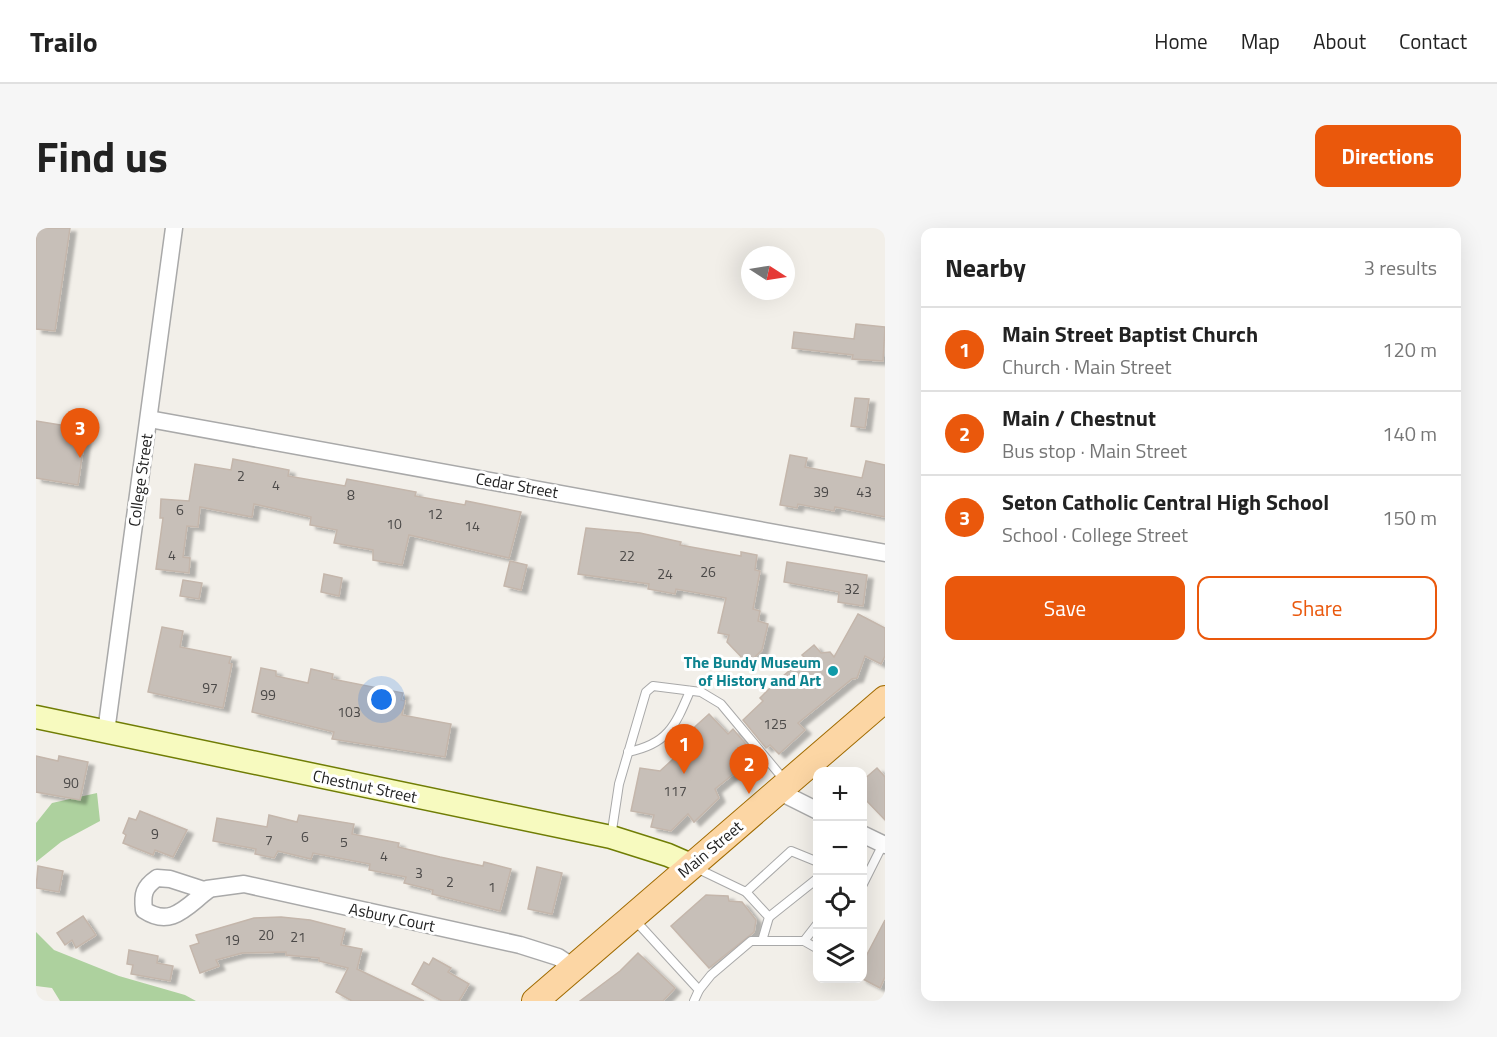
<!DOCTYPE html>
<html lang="en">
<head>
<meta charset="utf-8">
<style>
	:root { --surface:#fff; --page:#f6f6f6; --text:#222; --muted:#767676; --line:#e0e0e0; --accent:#ea580c }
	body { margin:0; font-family:"Titillium Web",sans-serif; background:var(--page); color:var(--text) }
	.controls { position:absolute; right:18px; bottom:18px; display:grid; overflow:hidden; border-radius:12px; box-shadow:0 6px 24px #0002 }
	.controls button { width:54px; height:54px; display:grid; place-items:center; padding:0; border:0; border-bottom:2px solid var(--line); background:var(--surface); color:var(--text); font:30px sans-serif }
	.compass { position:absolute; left:705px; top:18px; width:54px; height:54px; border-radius:50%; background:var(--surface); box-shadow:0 6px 24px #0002; rotate:102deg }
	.you { position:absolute; left:346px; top:472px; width:21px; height:21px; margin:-15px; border:4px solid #fff; border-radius:50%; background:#1a73e8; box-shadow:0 0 0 9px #1a73e833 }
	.badge { display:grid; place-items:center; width:39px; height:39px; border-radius:50%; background:var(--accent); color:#fff; font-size:20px; font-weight:700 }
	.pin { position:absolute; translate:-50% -50px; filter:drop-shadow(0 2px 3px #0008) }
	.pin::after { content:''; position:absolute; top:32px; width:21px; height:18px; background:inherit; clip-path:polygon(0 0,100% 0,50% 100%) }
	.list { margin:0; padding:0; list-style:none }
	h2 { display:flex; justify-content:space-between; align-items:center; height:78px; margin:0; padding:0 24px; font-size:26px }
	h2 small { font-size:20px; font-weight:400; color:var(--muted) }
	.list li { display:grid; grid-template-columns:39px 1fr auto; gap:18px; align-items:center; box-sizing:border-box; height:84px; padding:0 24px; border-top:2px solid var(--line) }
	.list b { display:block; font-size:22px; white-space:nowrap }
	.list p { margin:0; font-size:20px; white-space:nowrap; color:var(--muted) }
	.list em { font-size:20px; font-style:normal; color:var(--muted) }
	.actions { display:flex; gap:12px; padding:18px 24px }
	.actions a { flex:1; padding:14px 0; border:2px solid var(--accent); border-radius:12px; text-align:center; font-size:21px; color:var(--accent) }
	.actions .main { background:var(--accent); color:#fff }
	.icon { flex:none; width:33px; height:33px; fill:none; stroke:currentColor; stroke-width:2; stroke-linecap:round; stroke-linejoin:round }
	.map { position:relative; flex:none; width:849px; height:773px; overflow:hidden; border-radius:12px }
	header { display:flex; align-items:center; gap:36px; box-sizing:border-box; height:84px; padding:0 30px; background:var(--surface); border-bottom:2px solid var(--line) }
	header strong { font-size:28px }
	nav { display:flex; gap:33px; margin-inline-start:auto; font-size:21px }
	.intro { display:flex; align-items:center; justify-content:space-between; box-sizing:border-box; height:144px; padding:0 36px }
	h1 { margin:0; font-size:42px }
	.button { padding:15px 27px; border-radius:12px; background:var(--accent); color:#fff; font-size:21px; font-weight:700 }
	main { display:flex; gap:36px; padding:0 36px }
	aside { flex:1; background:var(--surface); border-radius:12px; box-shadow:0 6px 24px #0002 }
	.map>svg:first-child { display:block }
	.forest { fill:#add19e }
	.building { fill:#c7bfb8; stroke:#c4b6ab; stroke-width:1.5; filter:url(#shadow) }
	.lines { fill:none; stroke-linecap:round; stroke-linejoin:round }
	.lane-casing { stroke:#a9a9a9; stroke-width:10 }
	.street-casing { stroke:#a9a9a9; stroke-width:19 }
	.secondary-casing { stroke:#707d05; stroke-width:25 }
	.primary-casing { stroke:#a06b00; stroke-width:28 }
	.lane { stroke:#fff; stroke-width:8 }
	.street { stroke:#fff; stroke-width:16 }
	.secondary { stroke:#f7fabf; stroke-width:22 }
	.primary { stroke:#fcd6a4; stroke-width:26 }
	.culture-dot { fill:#0f9aa8; stroke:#fff; stroke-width:2 }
	.labels { text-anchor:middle; stroke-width:6; stroke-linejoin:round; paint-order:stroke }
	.number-label { font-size:14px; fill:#4b4948 }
	.street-label { font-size:16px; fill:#222; stroke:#fff }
	.culture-label { font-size:16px; font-weight:bold; fill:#0d838f; stroke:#fff; text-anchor:end }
</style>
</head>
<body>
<header>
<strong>Trailo</strong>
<nav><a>Home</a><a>Map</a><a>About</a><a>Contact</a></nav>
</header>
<div class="intro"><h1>Find us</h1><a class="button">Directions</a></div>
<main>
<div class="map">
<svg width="849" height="773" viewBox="0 0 849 773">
	<defs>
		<filter id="shadow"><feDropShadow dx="6" dy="4" stdDeviation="1.5" flood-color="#0004"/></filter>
	</defs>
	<rect width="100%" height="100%" fill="#f2efe9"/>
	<g class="forest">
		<polygon points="61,565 64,593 25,614 0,634 0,595 16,575"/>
		<polygon points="0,704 18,722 83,748 149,767 160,773 24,773 16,760 0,758"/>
	</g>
	<g class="building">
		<polygon points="0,0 34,0 19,103 0,101"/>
		<polygon points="820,96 849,99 847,133 816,131 817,127 756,120 758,104 818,111"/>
		<polygon points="819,170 833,171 829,200 815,198"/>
		<polygon points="0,193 50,201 42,257 0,250"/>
		<polygon points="754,227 771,230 769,239 826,250 830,233 849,237 849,289 799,279 798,283 762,276 761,280 744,277"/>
		<polygon points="197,231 253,242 252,248 309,258 311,251 380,264 379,268 429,277 430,273 485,284 473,330 373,307 366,337 337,332 337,322 298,315 301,302 274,297 275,289 218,276 216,289 164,279 162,299 151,298 147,329 154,330 153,345 120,341 127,290 124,290 125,271 153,273 159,236 195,242"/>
		<polygon points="550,300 604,305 645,314 644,317 705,328 705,324 721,327 719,342 724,343 717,381 724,383 722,393 732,396 726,422 712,436 691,414 693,407 682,405 690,370 640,361 639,366 612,361 613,356 542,346"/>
		<polygon points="474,333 491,337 485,362 468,358"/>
		<polygon points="751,334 831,347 827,378 802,374 803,364 748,354"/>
		<polygon points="288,346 306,350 303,368 285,364"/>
		<polygon points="147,352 166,355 163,371 144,368"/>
		<polygon points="822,386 849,400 849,428 845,436 829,428 821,450 816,451 762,495 769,502 743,526 734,517 730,520 707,492 727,473 724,470 742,452 769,430 766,427 778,417 785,425 794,424 798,429"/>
		<polygon points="126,399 147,403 144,419 195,429 193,435 196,436 187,480 112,464"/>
		<polygon points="225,440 240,443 240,448 272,455 275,441 297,446 296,451 367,465 365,472 369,473 366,487 415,496 409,529 296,511 298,504 216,484"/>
		<polygon points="673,486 692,506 697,501 720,528 679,561 683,570 658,594 652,586 635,603 615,599 618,587 595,583 604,540 624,543 658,512 652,505"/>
		<polygon points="0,528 22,533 23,528 52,534 44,572 0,564"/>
		<polygon points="841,540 849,549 849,592 826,568 826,553"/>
		<polygon points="104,583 151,602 137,629 119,622 117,627 87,615 90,607 87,605 93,590 100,592"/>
		<polygon points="233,587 261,594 263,587 318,596 316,606 363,615 362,619 404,629 447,638 448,634 475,641 464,683 396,666 397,662 368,655 370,649 333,642 334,636 277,625 275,631 242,623 238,630 219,626 220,621 177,613 181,590 231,599"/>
		<polygon points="2,638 27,643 23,664 0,660"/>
		<polygon points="501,639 526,645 516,686 492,681"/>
		<polygon points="670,667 692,668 693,673 706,674 720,692 718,704 673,740 635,698"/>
		<polygon points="47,688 60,707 40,720 36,712 29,717 21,705"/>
		<polygon points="245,689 274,692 309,701 305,717 326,721 321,741 388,773 316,773 300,764 312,740 283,733 283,730 250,727 250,724 206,725 180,732 183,738 164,745 154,718 163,715 160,707 218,690"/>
		<polygon points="849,692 849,749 844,760 825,750 826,736"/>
		<polygon points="93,722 122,728 121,735 137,738 134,753 95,746 97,737 91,736"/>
		<polygon points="602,725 639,760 627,773 544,773 584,743"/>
		<polygon points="397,730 415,740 412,744 433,756 423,773 406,773 376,756 388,734 393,737"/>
	</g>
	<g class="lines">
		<defs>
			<g id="lane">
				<path d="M 592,524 C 632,516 639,498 654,463"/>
				<polyline points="575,609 583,556 610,464 617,458 665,464 685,476 750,554"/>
				<polyline points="658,639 710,664 755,623 782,634"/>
				<polyline points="826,658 847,616"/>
				<polyline points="710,664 733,689 726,713"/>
				<polyline points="733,689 782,650"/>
				<polyline points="598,691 663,762 658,773"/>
				<polyline points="768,713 782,695"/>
				<polyline points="663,762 675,747 715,713 768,713 782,721"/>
			</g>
			<g id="street">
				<polyline points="113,191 849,325"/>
				<polyline points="70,504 138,0"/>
				<polyline points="742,563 782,583"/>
				<polyline points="826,606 849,617"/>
				<path d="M 121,650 L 134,651 L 171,663 C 150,679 135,700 108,682 C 106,666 108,659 121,650 Z"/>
				<polyline points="171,661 208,656 484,717 522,729 537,739"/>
			</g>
			<polyline id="secondary" points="0,489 575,609 632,627 655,637"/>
			<polyline id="primary" points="499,773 849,471"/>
		</defs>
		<use href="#lane" class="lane-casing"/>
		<use href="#street" class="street-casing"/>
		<use href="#secondary" class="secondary-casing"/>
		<use href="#primary" class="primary-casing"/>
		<use href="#lane" class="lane"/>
		<use href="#street" class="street"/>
		<use href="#secondary" class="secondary"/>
		<use href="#primary" class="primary"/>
	</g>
	<circle class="culture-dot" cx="797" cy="443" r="6"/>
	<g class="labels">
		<g class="number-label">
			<text x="205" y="253">2</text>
			<text x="240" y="262">4</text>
			<text x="785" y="269">39</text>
			<text x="828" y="269">43</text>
			<text x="315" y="272">8</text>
			<text x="144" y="287">6</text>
			<text x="399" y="291">12</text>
			<text x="358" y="301">10</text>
			<text x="436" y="303">14</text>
			<text x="136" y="332">4</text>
			<text x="591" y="333">22</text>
			<text x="672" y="349">26</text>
			<text x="629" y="351">24</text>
			<text x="816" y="366">32</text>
			<text x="174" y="465">97</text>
			<text x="232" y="472">99</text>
			<text x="313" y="489">103</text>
			<text x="739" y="501">125</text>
			<text x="35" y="560">90</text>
			<text x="639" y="568">117</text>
			<text x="119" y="611">9</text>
			<text x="269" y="614">6</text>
			<text x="233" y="617">7</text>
			<text x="308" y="619">5</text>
			<text x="348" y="633">4</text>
			<text x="383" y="650">3</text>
			<text x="414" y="659">2</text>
			<text x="456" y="664">1</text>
			<text x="230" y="712">20</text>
			<text x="262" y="714">21</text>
			<text x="196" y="717">19</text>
		</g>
		<g class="street-label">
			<text transform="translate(104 252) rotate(-82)" y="6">College Street</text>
			<text transform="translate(481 257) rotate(10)" y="6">Cedar Street</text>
			<text transform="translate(329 558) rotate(12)" y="6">Chestnut Street</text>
			<text transform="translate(674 621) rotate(-40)" y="6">Main Street</text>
			<text transform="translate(356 689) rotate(12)" y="6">Asbury Court</text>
		</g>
		<g class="culture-label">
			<text x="785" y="440">The Bundy Museum<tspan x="785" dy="18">of History and Art</tspan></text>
		</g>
	</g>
</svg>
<div class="controls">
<button>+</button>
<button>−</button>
<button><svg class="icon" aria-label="locate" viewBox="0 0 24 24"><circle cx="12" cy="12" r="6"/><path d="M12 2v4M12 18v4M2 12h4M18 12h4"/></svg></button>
<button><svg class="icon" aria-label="layers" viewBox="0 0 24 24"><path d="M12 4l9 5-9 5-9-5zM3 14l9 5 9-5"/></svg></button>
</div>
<svg class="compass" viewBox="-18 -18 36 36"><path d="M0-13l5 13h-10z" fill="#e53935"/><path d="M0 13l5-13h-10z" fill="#767676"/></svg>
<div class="you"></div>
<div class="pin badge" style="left:648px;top:546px">1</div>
<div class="pin badge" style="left:713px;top:566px">2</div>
<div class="pin badge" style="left:44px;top:230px">3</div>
</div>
<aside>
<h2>Nearby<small>3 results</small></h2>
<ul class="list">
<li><span class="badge">1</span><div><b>Main Street Baptist Church</b><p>Church · Main Street</p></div><em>120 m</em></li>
<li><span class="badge">2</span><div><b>Main / Chestnut</b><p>Bus stop · Main Street</p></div><em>140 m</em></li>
<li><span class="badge">3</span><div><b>Seton Catholic Central High School</b><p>School · College Street</p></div><em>150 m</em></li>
</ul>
<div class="actions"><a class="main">Save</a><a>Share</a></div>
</aside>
</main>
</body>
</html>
